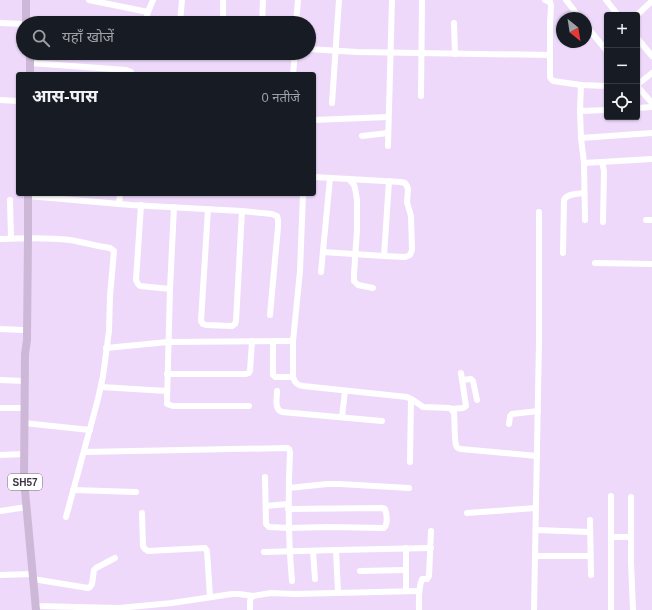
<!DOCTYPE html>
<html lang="hi">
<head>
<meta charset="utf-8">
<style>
	:root { --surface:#171b24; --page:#20242c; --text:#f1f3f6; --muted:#9ea1a6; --line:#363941 }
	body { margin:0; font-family:Arial,"Noto Sans Devanagari",sans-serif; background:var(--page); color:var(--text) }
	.controls { position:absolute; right:12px; top:12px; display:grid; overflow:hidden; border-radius:4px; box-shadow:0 1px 3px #0004 }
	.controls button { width:36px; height:36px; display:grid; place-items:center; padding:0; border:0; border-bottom:1px solid var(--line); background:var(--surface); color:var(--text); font:20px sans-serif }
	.compass { position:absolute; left:556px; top:12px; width:36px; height:36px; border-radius:50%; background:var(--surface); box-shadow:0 1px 3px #0004; rotate:150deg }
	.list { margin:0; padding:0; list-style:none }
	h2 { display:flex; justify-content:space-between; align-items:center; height:52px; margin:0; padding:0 16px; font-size:17px }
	h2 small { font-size:13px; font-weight:400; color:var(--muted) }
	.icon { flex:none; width:22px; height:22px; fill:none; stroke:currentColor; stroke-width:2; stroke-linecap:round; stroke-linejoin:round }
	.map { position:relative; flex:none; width:652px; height:610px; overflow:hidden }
	.search { position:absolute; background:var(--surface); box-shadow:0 1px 3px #0004; left:16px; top:16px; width:300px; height:44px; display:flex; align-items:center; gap:10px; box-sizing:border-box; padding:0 14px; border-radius:22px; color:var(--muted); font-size:15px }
	.panel { position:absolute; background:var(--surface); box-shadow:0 1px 3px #0004; left:16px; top:72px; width:300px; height:124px; border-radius:4px }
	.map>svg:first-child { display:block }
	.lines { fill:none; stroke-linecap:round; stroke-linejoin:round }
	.minor { stroke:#fff; stroke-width:6 }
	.major { stroke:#cdb8d8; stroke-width:8 }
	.labels { text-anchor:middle; stroke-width:4; stroke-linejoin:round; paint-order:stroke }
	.shield { fill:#fff; stroke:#77727b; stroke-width:1 }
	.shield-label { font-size:10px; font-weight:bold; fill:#3d3542 }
</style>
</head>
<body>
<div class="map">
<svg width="652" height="610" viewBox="0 0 652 610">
	<rect width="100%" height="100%" fill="#eed9fa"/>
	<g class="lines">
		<g class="minor">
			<polyline points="89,0 148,12"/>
			<polyline points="545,0 550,2 551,6 550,23 550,77 551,79 553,81 581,85 607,86"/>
			<polyline points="566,0 580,18"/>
			<polyline points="606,0 618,15"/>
			<polyline points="637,15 652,1"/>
			<polyline points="0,23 23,24"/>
			<polyline points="145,23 148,12 153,0"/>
			<polyline points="180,23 182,0"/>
			<polyline points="223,23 223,0"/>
			<polyline points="262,23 263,0"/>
			<polyline points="296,23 298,0"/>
			<polyline points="454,23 455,54"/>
			<polyline points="586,26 607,51"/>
			<polyline points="637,38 652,56"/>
			<polyline points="309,49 357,52 550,55"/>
			<polyline points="30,63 126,70 131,72 132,74"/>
			<polyline points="293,74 295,53"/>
			<polyline points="581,85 580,111 581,138 584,163 585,220"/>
			<polyline points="637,85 652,73"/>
			<polyline points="637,86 652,103"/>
			<polyline points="421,96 422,0"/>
			<polyline points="0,100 18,101"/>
			<polyline points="332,103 339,0"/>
			<polyline points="637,108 652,107"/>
			<polyline points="580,111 607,110"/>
			<polyline points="314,120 388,117"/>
			<polyline points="362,136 388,133"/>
			<polyline points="581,138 652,133"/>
			<polyline points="388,146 392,0"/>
			<polyline points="602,162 604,171 603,222"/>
			<polyline points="584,163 652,159"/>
			<polyline points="314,177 401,182 405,183 407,186 408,189 407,202 411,216 412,250 410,255 405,257 384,256 323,252"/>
			<polyline points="349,179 354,185 355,188 357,200 357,230 354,274 354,281 358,285 373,288"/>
			<path d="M 303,194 L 300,271 L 293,341 L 293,377 C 295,383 297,385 303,386 L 407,397 L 413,400 L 423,407 L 450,408 L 452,410 L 454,413 C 455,422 454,438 456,445 C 457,448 457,448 461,449 L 537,456"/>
			<polyline points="28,196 131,205 242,211 272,214 277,216 278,220 278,227 270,315"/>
			<polyline points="10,200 11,238"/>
			<polyline points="119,204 120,194"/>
			<polyline points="141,205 136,280 138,284 140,286 170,289"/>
			<polyline points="174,207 170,289 167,401 167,404 173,406 249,406"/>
			<polyline points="208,209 201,321 203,324 206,325 232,326 235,324 236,321 242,211"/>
			<polyline points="646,220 652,220"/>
			<path d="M 0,239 C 23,238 46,237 70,240 C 83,242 96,246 110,248 L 114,251 L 110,296 L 109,331 L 103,376 L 98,399 L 66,517"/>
			<path d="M 563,253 L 564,200 C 567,193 578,194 584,193"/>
			<polyline points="384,256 389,181"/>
			<polyline points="595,263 652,264"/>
			<polyline points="321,272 330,178"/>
			<polyline points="0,329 23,330"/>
			<polyline points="273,341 273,375 275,377 293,377"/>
			<polyline points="106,348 168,342 293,341"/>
			<polyline points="167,374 246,374 249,373 250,371 252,341"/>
			<polyline points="0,380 25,381"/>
			<polyline points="462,380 471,379 473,381 477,400"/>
			<polyline points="101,387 167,391"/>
			<path d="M 277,391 C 277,399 274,409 282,412 L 382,421"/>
			<polyline points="0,408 25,408"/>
			<polyline points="451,409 463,408 466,406 461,373"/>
			<polyline points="342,417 345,391"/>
			<polyline points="24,423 90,430"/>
			<polyline points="509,424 510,416 512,414 538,411"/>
			<path d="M 84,452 L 287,448 L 289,449 L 290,452 C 288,495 288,538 292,581"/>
			<polyline points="0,455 24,454"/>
			<polyline points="410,462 411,399"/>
			<path d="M 265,477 L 266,524 L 269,527 L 289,528 L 328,527 L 384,528 C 388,524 387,515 385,509 L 383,508 L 288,509"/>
			<polyline points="289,488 327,484 340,484 409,488"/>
			<polyline points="73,490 136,492"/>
			<polyline points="611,496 611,610"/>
			<polyline points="631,497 631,562 633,610"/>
			<polyline points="266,506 288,504"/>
			<polyline points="0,511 27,507"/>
			<polyline points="142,513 143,546 145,549 148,551 205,548 207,551 210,597"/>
			<polyline points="467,513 536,508"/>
			<polyline points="590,520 591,575"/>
			<polyline points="536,530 590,532"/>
			<polyline points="611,537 631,537"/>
			<polyline points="336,550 338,593"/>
			<polyline points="313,551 315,579"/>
			<polyline points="264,552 336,550 431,548"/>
			<polyline points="535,556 590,556"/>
			<polyline points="360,571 406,570"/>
			<polyline points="0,575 33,574"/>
			<polyline points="33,579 88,588 90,587 92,584 94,570 96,568 115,558"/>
			<polyline points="406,591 406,548"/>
			<polyline points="36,606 119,608 172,603 232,594 239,594 253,596"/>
			<polyline points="250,610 250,601 251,598 253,596 271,593 294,594 419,591"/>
			<path d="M 419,610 C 419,600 418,589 422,579 L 427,579 L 429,576 L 431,531"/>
			<polyline points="534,610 539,341 539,212"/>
		</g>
		<g class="major">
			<polyline points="26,0 26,23"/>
			<polyline points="30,74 30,53"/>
			<polyline points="28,194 28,237 27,340 25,354 24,480 36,610"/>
		</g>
	</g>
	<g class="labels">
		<rect class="shield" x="8" y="474" width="34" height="16" rx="3"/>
		<g class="shield-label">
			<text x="25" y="486">SH57</text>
		</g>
	</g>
</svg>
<div class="controls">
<button>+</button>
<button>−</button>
<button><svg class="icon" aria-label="locate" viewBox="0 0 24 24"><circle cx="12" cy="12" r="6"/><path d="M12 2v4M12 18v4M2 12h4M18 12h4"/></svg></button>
</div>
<svg class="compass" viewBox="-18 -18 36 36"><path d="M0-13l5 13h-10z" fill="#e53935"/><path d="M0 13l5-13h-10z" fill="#9ea1a6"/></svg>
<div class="search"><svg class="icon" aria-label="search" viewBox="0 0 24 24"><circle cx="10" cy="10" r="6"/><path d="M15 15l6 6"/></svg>यहाँ खोजें</div>
<section class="panel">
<h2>आस-पास<small>0 नतीजे</small></h2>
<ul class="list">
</ul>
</section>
</div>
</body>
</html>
